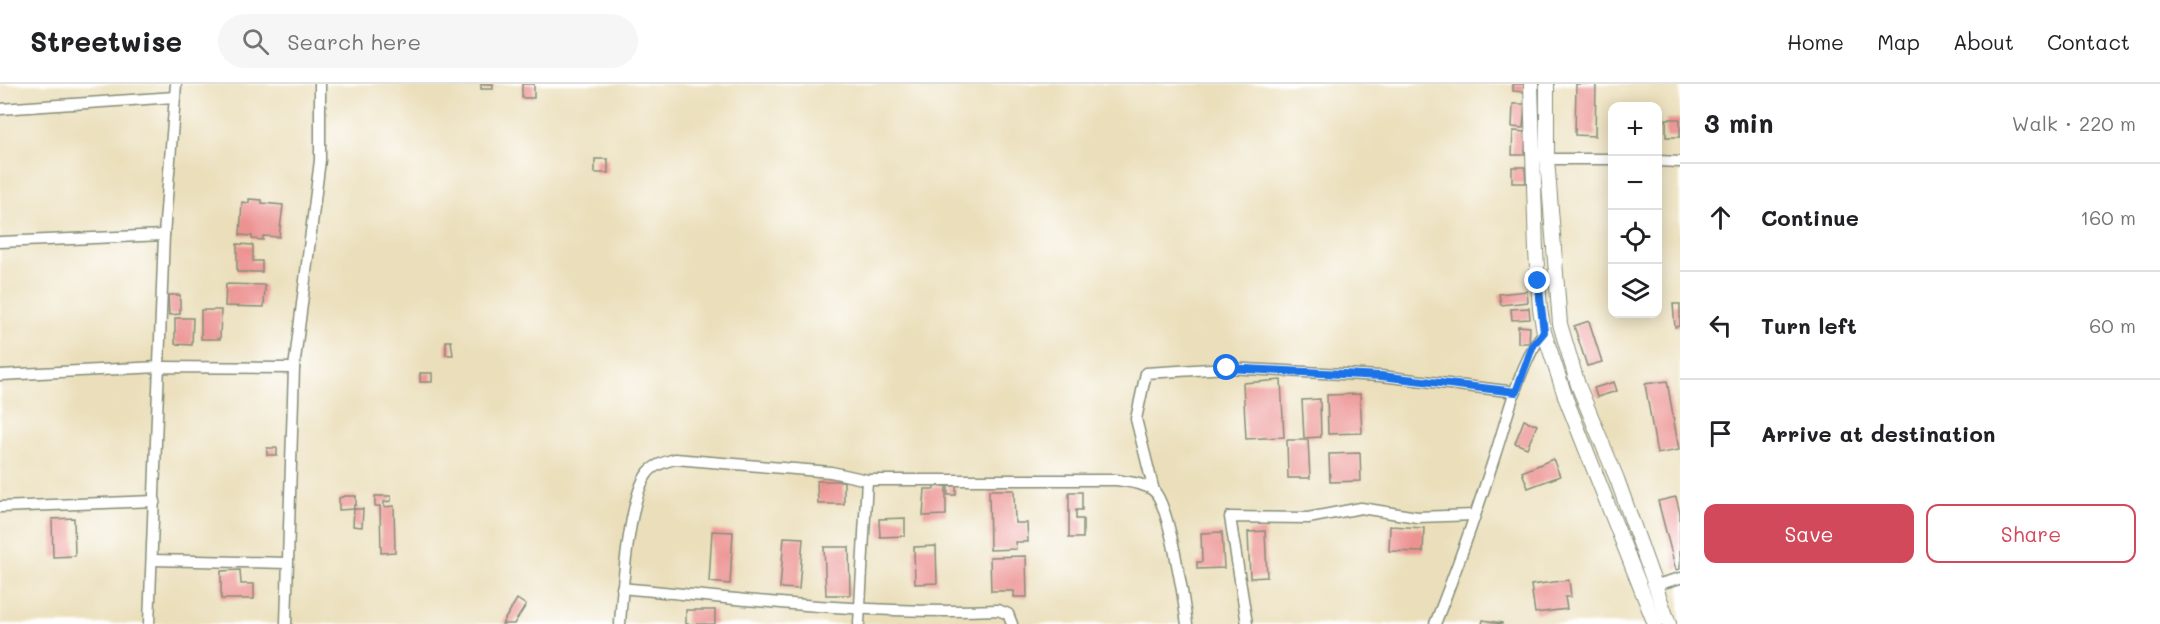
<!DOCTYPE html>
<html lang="en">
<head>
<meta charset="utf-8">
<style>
	:root { --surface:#fff; --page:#f6f6f6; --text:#202124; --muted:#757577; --line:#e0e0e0; --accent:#d1495b }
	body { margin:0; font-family:Mali,sans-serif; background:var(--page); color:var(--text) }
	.controls { position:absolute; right:18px; top:18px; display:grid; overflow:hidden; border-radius:12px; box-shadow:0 3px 15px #0003 }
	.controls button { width:54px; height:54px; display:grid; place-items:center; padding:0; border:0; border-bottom:2px solid var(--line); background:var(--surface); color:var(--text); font:30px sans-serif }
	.stop { position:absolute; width:18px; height:18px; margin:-14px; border:4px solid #1a73e8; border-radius:50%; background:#fff }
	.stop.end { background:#1a73e8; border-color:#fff; box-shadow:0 2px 6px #0008 }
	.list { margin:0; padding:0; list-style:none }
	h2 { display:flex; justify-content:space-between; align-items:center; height:78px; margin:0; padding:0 24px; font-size:26px }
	h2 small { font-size:20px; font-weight:400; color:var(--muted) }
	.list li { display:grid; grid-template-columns:39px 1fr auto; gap:18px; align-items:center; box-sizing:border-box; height:108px; padding:0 24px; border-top:2px solid var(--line) }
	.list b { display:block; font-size:22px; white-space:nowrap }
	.list em { font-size:20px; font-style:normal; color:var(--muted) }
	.actions { display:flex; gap:12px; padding:18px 24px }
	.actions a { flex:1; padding:14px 0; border:2px solid var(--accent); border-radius:12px; text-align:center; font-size:21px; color:var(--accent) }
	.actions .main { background:var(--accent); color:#fff }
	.icon { flex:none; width:33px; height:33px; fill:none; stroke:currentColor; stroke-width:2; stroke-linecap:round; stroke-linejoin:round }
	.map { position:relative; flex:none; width:1680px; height:540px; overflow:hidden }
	header { display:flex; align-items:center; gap:36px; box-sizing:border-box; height:84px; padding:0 30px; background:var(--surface); border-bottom:2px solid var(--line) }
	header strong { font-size:28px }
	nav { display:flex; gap:33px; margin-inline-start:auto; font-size:21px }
	.search { width:420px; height:54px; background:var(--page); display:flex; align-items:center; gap:15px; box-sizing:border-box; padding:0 21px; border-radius:33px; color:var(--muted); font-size:22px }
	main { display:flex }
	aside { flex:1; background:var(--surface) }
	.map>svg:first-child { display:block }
	.building { fill:#ec9392 }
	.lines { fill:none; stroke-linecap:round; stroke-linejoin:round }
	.street-casing { stroke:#858e78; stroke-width:13 }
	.secondary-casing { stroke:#858e78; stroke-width:16 }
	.street { stroke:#fff; stroke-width:10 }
	.secondary { stroke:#fff; stroke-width:14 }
	.route { stroke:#1a73e8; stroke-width:8 }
</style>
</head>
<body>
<header>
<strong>Streetwise</strong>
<div class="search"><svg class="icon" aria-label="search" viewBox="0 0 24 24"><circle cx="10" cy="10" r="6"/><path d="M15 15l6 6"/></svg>Search here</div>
<nav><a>Home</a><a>Map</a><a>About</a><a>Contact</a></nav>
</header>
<main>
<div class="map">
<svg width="1680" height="540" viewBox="0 0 1680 540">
	<rect width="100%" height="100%" fill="#fff"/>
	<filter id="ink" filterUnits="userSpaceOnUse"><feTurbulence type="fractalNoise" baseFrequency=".0167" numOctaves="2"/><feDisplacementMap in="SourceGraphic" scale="12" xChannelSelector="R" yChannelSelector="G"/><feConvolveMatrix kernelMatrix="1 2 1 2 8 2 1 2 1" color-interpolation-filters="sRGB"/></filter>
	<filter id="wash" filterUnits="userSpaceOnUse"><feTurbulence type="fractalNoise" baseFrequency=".008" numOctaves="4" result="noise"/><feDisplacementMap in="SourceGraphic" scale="24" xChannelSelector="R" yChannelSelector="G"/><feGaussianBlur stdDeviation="1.35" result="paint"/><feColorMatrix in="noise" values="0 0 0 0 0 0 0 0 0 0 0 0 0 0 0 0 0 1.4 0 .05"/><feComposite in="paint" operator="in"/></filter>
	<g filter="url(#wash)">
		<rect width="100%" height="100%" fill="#ebdfbb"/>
		<g id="blocks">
			<g class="building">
				<rect x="481" y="0" width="12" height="5"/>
				<rect x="522" y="0" width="12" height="14"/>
				<polygon points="1513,0 1525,0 1524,8 1513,7"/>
				<polygon points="1576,0 1596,0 1595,52 1575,51"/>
				<polygon points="1513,20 1525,20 1523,44 1512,43"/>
				<rect x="1666" y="35" width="14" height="18"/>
				<polygon points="1513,47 1526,48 1525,71 1512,71"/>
				<rect x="595" y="75" width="13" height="14"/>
				<polygon points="1512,83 1525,83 1526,99 1512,99"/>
				<polygon points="249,115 262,116 262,119 283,121 279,153 263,152 263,156 252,155 252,152 240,151 242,118 249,119"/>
				<polygon points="237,160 253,161 253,177 262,177 262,188 237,188"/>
				<polygon points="226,200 265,201 264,223 225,222"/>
				<polygon points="1527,207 1528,218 1501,221 1499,210"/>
				<polygon points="168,211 180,211 180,230 169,231"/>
				<polygon points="1673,220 1680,220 1680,242 1675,243"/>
				<polygon points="1529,224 1530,235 1512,236 1511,225"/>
				<polygon points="201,226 221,226 220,255 201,255"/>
				<polygon points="175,234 193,234 192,261 175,260"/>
				<polygon points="1589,237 1602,278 1587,282 1574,242"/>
				<polygon points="1518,242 1530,243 1529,259 1518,259"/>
				<polygon points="446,257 451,257 453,271 446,271"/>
				<rect x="420" y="289" width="12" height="9"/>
				<polygon points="1281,296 1284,353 1246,355 1243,299"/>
				<polygon points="1667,297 1679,366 1657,370 1645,300"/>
				<polygon points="1614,298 1617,307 1597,313 1594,304"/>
				<polygon points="1360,310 1362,349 1328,350 1327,311"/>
				<polygon points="1320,315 1321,353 1304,354 1302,316"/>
				<polygon points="1524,336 1537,341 1527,364 1515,359"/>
				<polygon points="1287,356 1308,356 1310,394 1288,394"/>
				<rect x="267" y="364" width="10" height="7"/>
				<polygon points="1360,369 1361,397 1330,398 1329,370"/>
				<polygon points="1553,375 1560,392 1528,404 1522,388"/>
				<polygon points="817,397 844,397 844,420 818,420"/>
				<polygon points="934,402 946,402 946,431 923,432 925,405 934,405"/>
				<rect x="948" y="402" width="8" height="9"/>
				<polygon points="989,406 1014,406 1015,439 1027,439 1028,458 1015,458 1016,465 990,466"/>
				<polygon points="1069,408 1082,408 1082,426 1076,426 1076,435 1083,435 1083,454 1069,454"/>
				<polygon points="345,412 356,412 356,421 354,421 354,425 339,426 339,414"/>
				<polygon points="375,412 391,412 391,417 384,418 384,423 394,422 395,468 381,469 380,422 375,422"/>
				<polygon points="1676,413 1680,429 1680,485 1676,486 1658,417"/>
				<polygon points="354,425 363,425 362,443 353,442"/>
				<polygon points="74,434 75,472 53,473 52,435"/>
				<polygon points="905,434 905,452 880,453 879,435"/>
				<polygon points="1390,442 1424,444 1423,468 1389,467"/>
				<polygon points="712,447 733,448 730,500 709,498"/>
				<polygon points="1265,447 1267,493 1250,494 1248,448"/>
				<polygon points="1222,448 1224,484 1197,485 1197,478 1202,478 1201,449"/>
				<polygon points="784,453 803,454 799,505 780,504"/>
				<polygon points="936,462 937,499 915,500 914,463"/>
				<polygon points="824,463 849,463 850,511 826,511"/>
				<polygon points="1026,472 1027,513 1014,513 1014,507 991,507 990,473"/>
				<polygon points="240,486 241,500 254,500 254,515 221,515 221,487"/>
				<polygon points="1569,496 1571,513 1565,513 1567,525 1535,529 1531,501"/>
				<polygon points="517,515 526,521 514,540 502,540"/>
				<rect x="686" y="526" width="29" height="14"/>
				<polygon points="1483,536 1502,539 1502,540 1482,540"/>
			</g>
		</g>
	</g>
	<g filter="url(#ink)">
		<use href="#blocks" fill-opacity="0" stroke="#858e78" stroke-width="1.5"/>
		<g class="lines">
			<defs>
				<g id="street">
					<polyline points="0,25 175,13"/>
					<polyline points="1547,75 1612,75"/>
					<polyline points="1658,77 1680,78"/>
					<polyline points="0,158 164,151"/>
					<polyline points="0,291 159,283 294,284"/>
					<polyline points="1154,407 1136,335 1146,289 1227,284 1381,292 1516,308"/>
					<polyline points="0,423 155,417"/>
					<polyline points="152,476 287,479"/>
					<polyline points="1656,501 1680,494"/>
					<path d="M 622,504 C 747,516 872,531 998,526 L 1008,530 L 1012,540"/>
					<polyline points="149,540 164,151 176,0"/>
					<polyline points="286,540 294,284 320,76 320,0"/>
					<path d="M 620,540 C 622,508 629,414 647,390 C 653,381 665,378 675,375 L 831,388 L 867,396 L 1117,396 C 1128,398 1143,399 1153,406 C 1169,418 1184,517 1187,540"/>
					<polyline points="859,540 867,396"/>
					<polyline points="1247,540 1230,433 1308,434 1361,424 1417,433 1475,431"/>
					<path d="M 1435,540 C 1457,484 1477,428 1495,371 C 1508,332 1519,280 1544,248"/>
				</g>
				<g id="secondary">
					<polyline points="1531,0 1536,168 1540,225 1544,248 1566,315 1655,540"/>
					<polyline points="1547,0 1547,75 1560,240 1578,301 1617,395 1669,540"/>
				</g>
			</defs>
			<use href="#street" class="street-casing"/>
			<use href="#secondary" class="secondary-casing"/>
			<use href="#street" class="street"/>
			<use href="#secondary" class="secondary"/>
		</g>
	</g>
	<g class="lines" filter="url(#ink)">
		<polyline class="route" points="1227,284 1381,292 1516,308 1533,261 1544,248 1538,197"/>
	</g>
</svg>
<div class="controls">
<button>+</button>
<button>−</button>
<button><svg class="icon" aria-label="locate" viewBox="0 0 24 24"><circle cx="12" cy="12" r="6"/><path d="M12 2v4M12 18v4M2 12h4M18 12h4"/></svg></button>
<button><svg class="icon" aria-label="layers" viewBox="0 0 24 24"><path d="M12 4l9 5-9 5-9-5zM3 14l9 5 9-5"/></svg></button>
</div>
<div class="stop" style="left:1227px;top:284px"></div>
<div class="stop end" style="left:1538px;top:197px"></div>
</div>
<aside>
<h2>3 min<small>Walk · 220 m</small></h2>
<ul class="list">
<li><svg class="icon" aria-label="ahead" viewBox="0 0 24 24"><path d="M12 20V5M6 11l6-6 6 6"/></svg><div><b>Continue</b></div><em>160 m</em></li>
<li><svg class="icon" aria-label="left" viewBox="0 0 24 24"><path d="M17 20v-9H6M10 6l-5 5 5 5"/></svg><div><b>Turn left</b></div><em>60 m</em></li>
<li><svg class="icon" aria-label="arrive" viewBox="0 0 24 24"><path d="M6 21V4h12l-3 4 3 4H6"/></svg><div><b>Arrive at destination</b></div></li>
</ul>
<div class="actions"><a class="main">Save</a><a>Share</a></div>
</aside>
</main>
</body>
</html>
